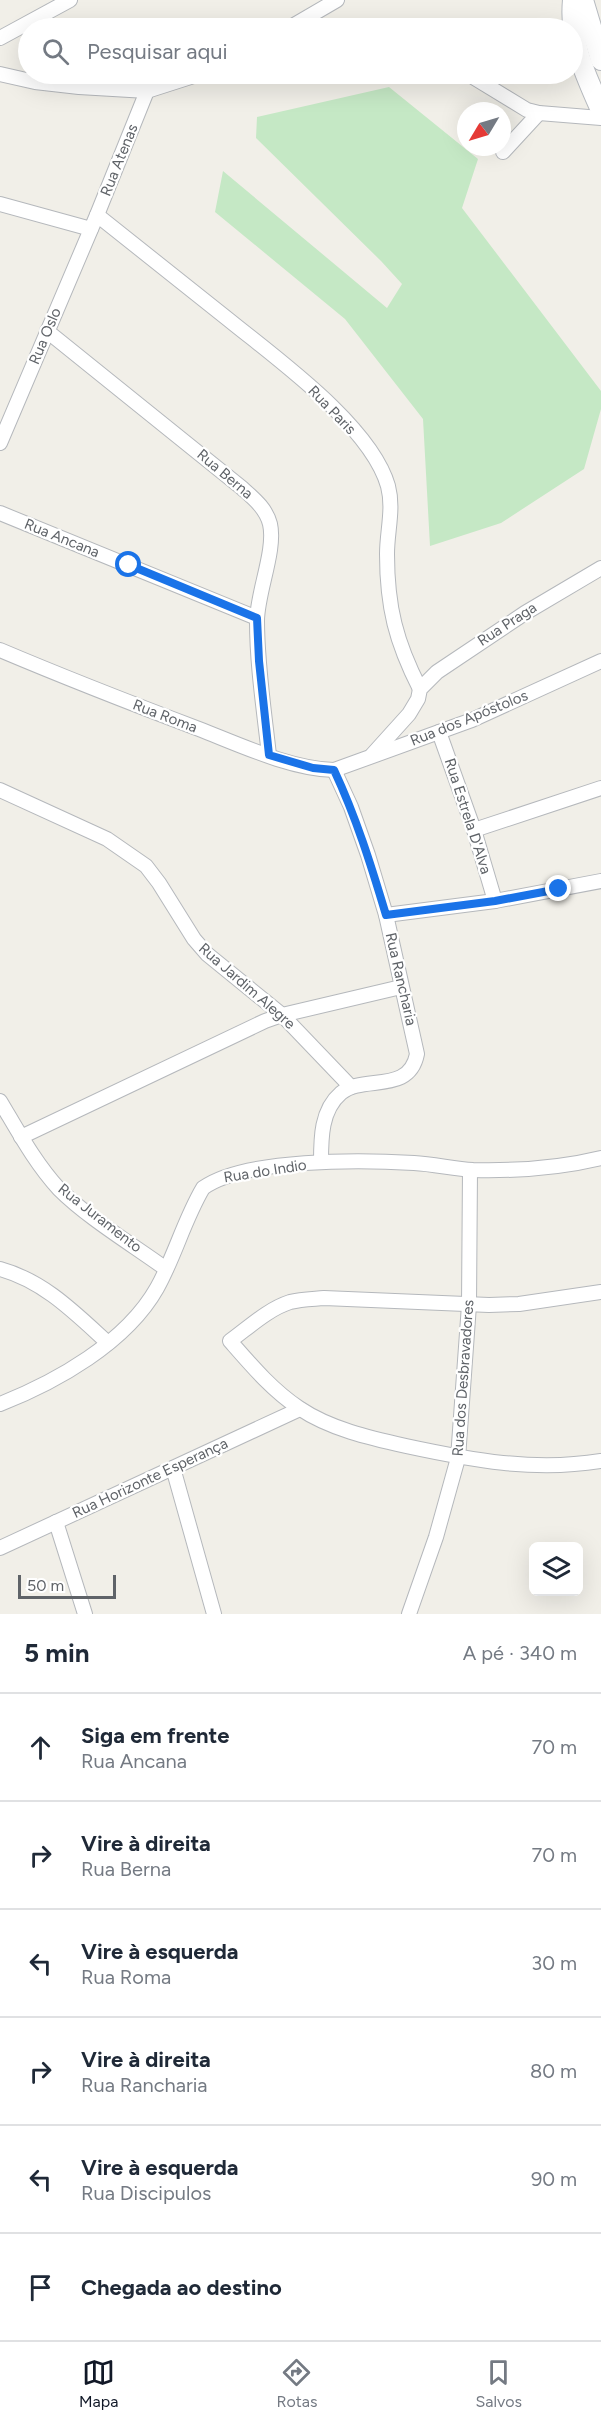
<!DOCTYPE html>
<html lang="pt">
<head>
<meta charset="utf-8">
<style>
	:root { --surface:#fff; --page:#f2f2f3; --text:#1f2937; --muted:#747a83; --line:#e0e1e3; --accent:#111827 }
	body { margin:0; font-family:Figtree,sans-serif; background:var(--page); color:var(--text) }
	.controls { position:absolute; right:18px; bottom:18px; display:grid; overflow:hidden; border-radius:9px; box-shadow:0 6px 24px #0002 }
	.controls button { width:54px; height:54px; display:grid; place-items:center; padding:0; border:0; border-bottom:2px solid var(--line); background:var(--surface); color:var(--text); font:30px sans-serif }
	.compass { position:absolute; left:457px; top:102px; width:54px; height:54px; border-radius:50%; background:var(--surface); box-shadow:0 6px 24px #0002; rotate:232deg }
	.scale { position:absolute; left:18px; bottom:15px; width:98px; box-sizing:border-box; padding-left:6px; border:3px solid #5f6368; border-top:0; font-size:16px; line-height:21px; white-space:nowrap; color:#5f6368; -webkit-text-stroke:4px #fff; paint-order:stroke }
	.stop { position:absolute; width:18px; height:18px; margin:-14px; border:4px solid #1a73e8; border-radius:50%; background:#fff }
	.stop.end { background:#1a73e8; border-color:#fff; box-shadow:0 2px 6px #0008 }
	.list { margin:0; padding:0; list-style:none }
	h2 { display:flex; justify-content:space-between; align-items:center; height:78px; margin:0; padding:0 24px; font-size:26px }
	h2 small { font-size:20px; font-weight:400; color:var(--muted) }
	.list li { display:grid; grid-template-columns:39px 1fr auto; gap:18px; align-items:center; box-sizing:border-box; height:108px; padding:0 24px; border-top:2px solid var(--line) }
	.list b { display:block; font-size:22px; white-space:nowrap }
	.list p { margin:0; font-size:20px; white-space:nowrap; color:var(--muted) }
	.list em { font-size:20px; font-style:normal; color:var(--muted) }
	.icon { flex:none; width:33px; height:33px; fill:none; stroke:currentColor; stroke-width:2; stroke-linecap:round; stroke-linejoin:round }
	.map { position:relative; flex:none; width:601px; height:1614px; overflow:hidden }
	.search { position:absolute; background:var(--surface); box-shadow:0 6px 24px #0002; left:18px; right:18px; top:18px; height:66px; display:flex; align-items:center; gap:15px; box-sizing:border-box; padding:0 21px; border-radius:33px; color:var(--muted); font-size:22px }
	.sheet { height:726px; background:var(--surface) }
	nav { display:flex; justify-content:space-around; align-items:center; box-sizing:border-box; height:84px; border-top:2px solid var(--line); background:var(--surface); font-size:16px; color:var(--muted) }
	nav a { display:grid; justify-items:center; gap:3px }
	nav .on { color:var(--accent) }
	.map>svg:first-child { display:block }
	.green { fill:#c5e8c5 }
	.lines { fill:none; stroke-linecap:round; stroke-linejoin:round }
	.street-casing { stroke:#b5b8bc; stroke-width:16 }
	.secondary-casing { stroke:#b6babf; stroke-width:22 }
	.street { stroke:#fff; stroke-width:14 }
	.secondary { stroke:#fff; stroke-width:20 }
	.route { stroke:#1a73e8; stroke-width:8 }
	.labels { text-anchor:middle; stroke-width:4.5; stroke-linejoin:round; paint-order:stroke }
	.street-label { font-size:15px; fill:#5f6368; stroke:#fff }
</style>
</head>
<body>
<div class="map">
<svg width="601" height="1614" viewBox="0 0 601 1614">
	<rect width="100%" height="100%" fill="#f1efe8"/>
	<polygon class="green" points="389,87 478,159 462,208 601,391 601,409 584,469 501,523 430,546 423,419 345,319 215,212 223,171 387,308 402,284 381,261 256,138 257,117"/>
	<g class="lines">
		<defs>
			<g id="street">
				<polyline points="289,28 337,0"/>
				<polyline points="0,38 70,0"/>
				<polyline points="0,74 35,82 79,87 147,91 200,74"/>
				<polyline points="468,74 527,110 539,113 601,118"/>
				<polyline points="503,152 539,113"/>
				<polyline points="0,204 91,229"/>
				<path d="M 97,215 C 141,250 185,285 229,320 C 277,359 371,426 388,486 C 394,509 387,531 387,554 C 387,607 396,642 420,689"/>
				<path d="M 47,331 L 242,488 C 253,498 266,508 270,524 C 276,550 257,593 257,621 C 257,665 264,710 269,755"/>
				<polyline points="0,443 97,215 147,91"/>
				<polyline points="0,513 257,618"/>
				<path d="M 0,650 C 66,678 133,704 199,729 C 240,745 291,769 334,770 L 472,720 L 601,661"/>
				<polyline points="439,732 474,830 495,901"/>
				<polyline points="372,755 409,714 418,699 420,689 437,672 525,613 601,568"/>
				<polyline points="0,790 107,839 146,866 159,883 194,939 207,954 282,1015 351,1087"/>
				<polyline points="474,830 601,788"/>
				<polyline points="386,915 495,901 601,881"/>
				<path d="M 0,1101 C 18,1131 35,1163 59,1189 C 88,1218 133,1245 166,1269"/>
				<polyline points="21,1137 265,1021 282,1015 401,987"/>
				<path d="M 321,1162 C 321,1138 321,1110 341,1093 C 363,1074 409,1095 417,1054 L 386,915 L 368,855 L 351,807 L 334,770"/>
				<path d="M 0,1269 C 44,1281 75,1313 108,1343"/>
				<path d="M 601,1292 L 519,1304 L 489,1305 L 324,1298 C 313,1299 301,1299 290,1302 C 268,1309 248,1328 230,1341 C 251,1365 272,1390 299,1408 C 330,1429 370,1438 406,1446 C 471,1460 534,1472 601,1461"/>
				<path d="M 0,1404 C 56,1382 126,1343 157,1288 C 175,1256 184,1220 203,1188 C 245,1158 362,1160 414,1163 C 434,1164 454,1169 473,1170 C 516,1171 560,1168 601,1158"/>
				<polyline points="173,1468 214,1614"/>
				<polyline points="56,1522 85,1614"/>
				<polyline points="0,1548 300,1409"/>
				<polyline points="409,1614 436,1537 458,1458 469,1305 470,1170"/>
			</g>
			<g id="secondary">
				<path d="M 573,0 C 569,41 585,74 601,110"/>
				<polyline points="583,0 601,60"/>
			</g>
		</defs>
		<use href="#street" class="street-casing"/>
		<use href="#secondary" class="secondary-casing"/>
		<use href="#street" class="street"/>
		<use href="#secondary" class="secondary"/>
	</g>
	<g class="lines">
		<path class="route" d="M 129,565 L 257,618 L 259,661 L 269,755 L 313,768 L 334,770 C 356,817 371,865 386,915 L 495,901 L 559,889"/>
	</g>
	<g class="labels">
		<g class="street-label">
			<text transform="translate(119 160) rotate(-68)" y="5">Rua Atenas</text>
			<text transform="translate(45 336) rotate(-67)" y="5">Rua Oslo</text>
			<text transform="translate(332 410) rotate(46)" y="5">Rua Paris</text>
			<text transform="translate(225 474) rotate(40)" y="5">Rua Berna</text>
			<text transform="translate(62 538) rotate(22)" y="5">Rua Ancana</text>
			<text transform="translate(507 624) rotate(-33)" y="5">Rua Praga</text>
			<text transform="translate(165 716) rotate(21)" y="5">Rua Roma</text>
			<text transform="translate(469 718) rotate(-22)" y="5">Rua dos Apóstolos</text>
			<text transform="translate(468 816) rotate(72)" y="5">Rua Estrela D'Alva</text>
			<text transform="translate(401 979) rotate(77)" y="5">Rua Rancharia</text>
			<text transform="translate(247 986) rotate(41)" y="5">Rua Jardim Alegre</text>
			<text transform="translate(265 1171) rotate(-9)" y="5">Rua do Indio</text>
			<text transform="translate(100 1218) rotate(38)" y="5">Rua Juramento</text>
			<text transform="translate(463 1378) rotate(-86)" y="5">Rua dos Desbravadores</text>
			<text transform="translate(150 1478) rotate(-25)" y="5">Rua Horizonte Esperança</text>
		</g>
	</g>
</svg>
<div class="controls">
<button><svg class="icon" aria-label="layers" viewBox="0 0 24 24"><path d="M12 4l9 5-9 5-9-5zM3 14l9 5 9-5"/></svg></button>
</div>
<svg class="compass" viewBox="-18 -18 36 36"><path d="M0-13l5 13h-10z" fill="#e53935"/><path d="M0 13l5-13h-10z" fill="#747a83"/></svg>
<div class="scale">50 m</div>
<div class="stop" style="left:129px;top:565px"></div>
<div class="stop end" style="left:559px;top:889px"></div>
<div class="search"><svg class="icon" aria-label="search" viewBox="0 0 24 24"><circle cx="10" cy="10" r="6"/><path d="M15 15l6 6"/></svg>Pesquisar aqui</div>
</div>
<section class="sheet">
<h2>5 min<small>A pé · 340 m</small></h2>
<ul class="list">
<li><svg class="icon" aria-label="ahead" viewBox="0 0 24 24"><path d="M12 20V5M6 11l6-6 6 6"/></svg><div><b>Siga em frente</b><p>Rua Ancana</p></div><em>70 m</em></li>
<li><svg class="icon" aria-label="right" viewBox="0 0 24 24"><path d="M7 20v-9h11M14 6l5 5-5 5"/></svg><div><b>Vire à direita</b><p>Rua Berna</p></div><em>70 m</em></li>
<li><svg class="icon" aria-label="left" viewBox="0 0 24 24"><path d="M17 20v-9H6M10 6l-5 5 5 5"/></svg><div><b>Vire à esquerda</b><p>Rua Roma</p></div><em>30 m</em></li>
<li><svg class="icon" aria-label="right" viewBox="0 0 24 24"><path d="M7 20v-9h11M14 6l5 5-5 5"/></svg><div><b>Vire à direita</b><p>Rua Rancharia</p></div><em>80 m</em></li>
<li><svg class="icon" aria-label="left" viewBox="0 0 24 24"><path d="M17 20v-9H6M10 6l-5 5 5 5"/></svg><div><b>Vire à esquerda</b><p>Rua Discipulos</p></div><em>90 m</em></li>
<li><svg class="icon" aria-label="arrive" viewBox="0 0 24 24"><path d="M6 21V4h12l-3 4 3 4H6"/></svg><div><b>Chegada ao destino</b></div></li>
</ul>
</section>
<nav>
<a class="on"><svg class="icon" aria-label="map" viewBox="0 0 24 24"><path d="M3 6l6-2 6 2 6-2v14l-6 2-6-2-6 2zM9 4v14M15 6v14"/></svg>Mapa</a>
<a><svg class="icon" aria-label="directions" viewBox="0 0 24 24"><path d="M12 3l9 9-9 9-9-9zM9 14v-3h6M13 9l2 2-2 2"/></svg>Rotas</a>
<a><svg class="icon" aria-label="saved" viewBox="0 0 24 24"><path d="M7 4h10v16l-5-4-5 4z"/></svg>Salvos</a>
</nav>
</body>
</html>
